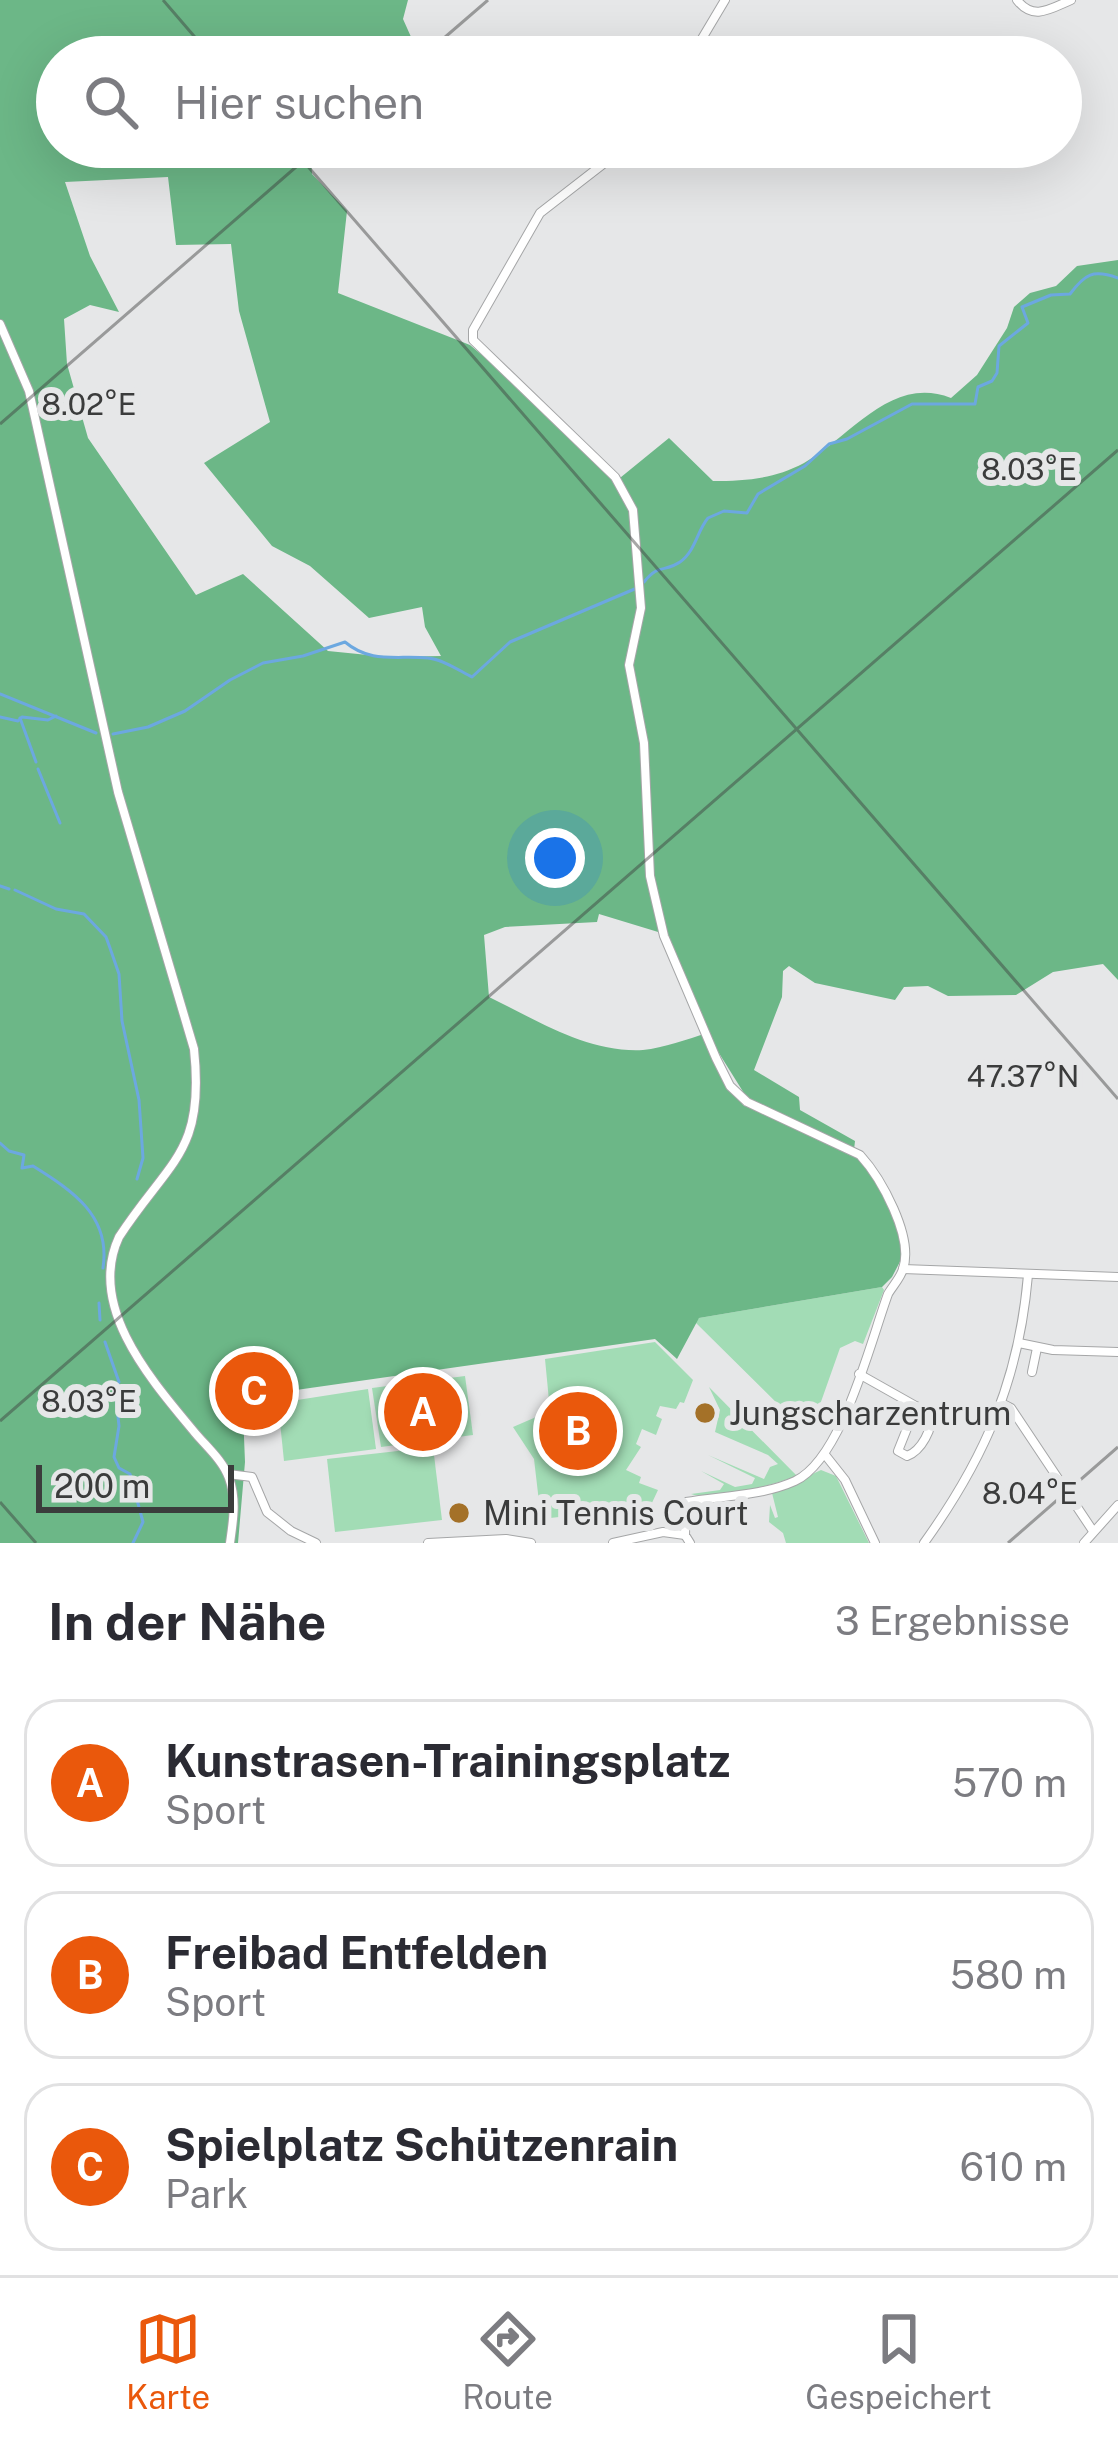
<!DOCTYPE html>
<html lang="de">
<head>
<meta charset="utf-8">
<style>
	:root { --surface:#fff; --page:#f7f7f7; --text:#2b2b33; --muted:#7c7c81; --line:#e1e1e2; --accent:#ea580c }
	body { margin:0; font-family:"Public Sans",sans-serif; background:var(--page); color:var(--text) }
	.scale { position:absolute; left:36px; bottom:30px; width:198px; box-sizing:border-box; padding-left:12px; border:6px solid #3b3c3c; border-top:0; font-size:33px; line-height:42px; white-space:nowrap; color:#3b3c3c; -webkit-text-stroke:9px #e6e7e8; paint-order:stroke }
	.you { position:absolute; left:555px; top:858px; width:42px; height:42px; margin:-30px; border:9px solid #fff; border-radius:50%; background:#1a73e8; box-shadow:0 0 0 18px #1a73e833 }
	.badge { display:grid; place-items:center; width:78px; height:78px; border-radius:50%; background:var(--accent); color:#fff; font-size:39px; font-weight:700 }
	.pin { position:absolute; translate:-50% -50%; border:6px solid #fff; box-shadow:0 3px 12px #0006 }
	.list { margin:0; padding:0; list-style:none }
	h2 { display:flex; justify-content:space-between; align-items:center; height:156px; margin:0; padding:0 48px; font-size:51px }
	h2 small { font-size:39px; font-weight:400; color:var(--muted) }
	.list li { display:grid; grid-template-columns:78px 1fr auto; gap:36px; align-items:center; box-sizing:border-box; height:168px; margin:0 24px 24px; padding:0 24px; border:3px solid var(--line); border-radius:36px }
	.list b { display:block; font-size:45px; white-space:nowrap }
	.list p { margin:0; font-size:39px; white-space:nowrap; color:var(--muted) }
	.list em { font-size:39px; font-style:normal; color:var(--muted) }
	.icon { flex:none; width:66px; height:66px; fill:none; stroke:currentColor; stroke-width:2; stroke-linecap:round; stroke-linejoin:round }
	.map { position:relative; flex:none; width:1118px; height:1543px; overflow:hidden }
	.search { position:absolute; background:var(--surface); box-shadow:0 12px 48px #0002; left:36px; right:36px; top:36px; height:132px; display:flex; align-items:center; gap:30px; box-sizing:border-box; padding:0 42px; border-radius:66px; color:var(--muted); font-size:45px }
	.sheet { height:732px; background:var(--surface) }
	nav { display:flex; justify-content:space-around; align-items:center; box-sizing:border-box; height:168px; border-top:3px solid var(--line); background:var(--surface); font-size:33px; color:var(--muted) }
	nav a { display:grid; justify-items:center; gap:6px }
	nav .on { color:var(--accent) }
	.map>svg:first-child { display:block }
	.green { fill:#a2dcb5 }
	.forest { fill:#6cb787; fill-rule:evenodd }
	.lines { fill:none; stroke-linecap:round; stroke-linejoin:round }
	.stream { stroke:#6ca8e0; stroke-width:3 }
	.minor-casing { stroke:#a5a6a7; stroke-width:10 }
	.minor { stroke:#fff; stroke-width:8 }
	.ticks { fill:none; stroke:#3b3c3c; stroke-width:3; stroke-opacity:0.45 }
	.poi-dot { fill:#a47128; stroke:#e6e7e8; stroke-width:4.5 }
	.labels { text-anchor:middle; stroke-width:12; stroke-linejoin:round; paint-order:stroke }
	.poi-label { font-size:33px; fill:#3b3c3c; stroke:#e6e7e8; text-anchor:start }
	.ticks-label { font-size:30px; text-anchor:middle; fill:#3b3c3c; stroke:#e6e7e8; stroke-width:12; stroke-linejoin:round; paint-order:stroke }
</style>
</head>
<body>
<div class="map">
<svg width="1118" height="1543" viewBox="0 0 1118 1543">
	<rect width="100%" height="100%" fill="#e6e7e8"/>
	<g class="green">
		<polygon points="882,1287 884,1290 863,1344 855,1341 840,1348 811,1430 799,1425 695,1322 699,1318"/>
		<polygon points="655,1342 693,1380 684,1403 680,1402 676,1409 660,1406 656,1416 662,1419 656,1435 642,1429 636,1444 641,1447 626,1470 641,1477 639,1483 658,1490 650,1507 541,1519 534,1459 513,1427 550,1411 545,1359"/>
		<polygon points="465,1376 473,1435 381,1447 372,1388"/>
		<path d="M 709,1387 L 797,1476 C 772,1485 714,1502 691,1494 L 720,1490 L 724,1484 L 701,1471 L 735,1487 L 752,1484 L 755,1478 L 708,1455 L 764,1479 L 770,1467 L 778,1464 L 768,1455 L 715,1432 L 720,1410 Z"/>
		<polygon points="368,1389 376,1449 284,1461 278,1403"/>
		<polygon points="433,1447 442,1520 335,1532 327,1459"/>
		<polygon points="821,1470 836,1476 869,1543 786,1543 783,1533 769,1522 770,1505 775,1518 778,1517 772,1493"/>
	</g>
	<path class="forest" d="M 0,0 L 408,0 L 403,19 L 420,57 L 57,57 L 57,147 L 310,147 L 312,174 L 347,211 L 338,293 L 470,345 L 515,383 L 615,482 L 669,438 L 713,481 C 746,481 774,479 804,463 C 853,435 891,375 951,398 L 977,375 L 1007,328 L 1014,307 L 1030,293 L 1056,286 L 1077,266 L 1118,260 L 1118,980 L 1103,964 L 1053,972 L 1016,995 L 948,996 L 928,986 L 904,987 L 895,1000 L 815,983 L 789,966 L 783,971 L 782,997 L 754,1070 L 799,1097 L 800,1110 L 855,1141 L 854,1150 L 752,1106 L 717,1050 L 743,1105 L 860,1155 L 902,1229 L 904,1254 L 892,1277 L 882,1287 L 699,1318 L 677,1359 L 655,1339 L 254,1396 L 243,1412 L 245,1462 L 238,1543 L 0,1543 ZM 168,177 L 176,245 L 231,244 L 239,311 L 270,422 L 204,463 L 272,546 L 310,566 L 369,618 L 422,607 L 425,627 L 441,656 L 388,657 L 328,651 L 243,574 L 196,595 L 88,438 L 67,364 L 64,319 L 90,305 L 119,312 L 90,256 L 65,182 ZM 599,914 L 668,935 L 708,1033 C 687,1039 664,1048 643,1050 C 587,1053 537,1020 489,997 L 484,935 L 505,927 L 597,922 Z"/>
	<g class="lines">
		<g class="stream">
			<path d="M 644,582 C 659,563 664,573 680,562 C 695,552 697,531 708,518 L 724,511 L 747,513 L 758,494 L 805,466 L 829,444 L 847,439 L 912,404 L 975,404 L 978,387 L 992,381 L 997,373 L 999,346 L 1028,323 L 1022,307 L 1051,295 L 1070,294 C 1085,274 1093,269 1118,278"/>
			<polyline points="0,694 96,733"/>
			<polyline points="0,717 18,721 22,717 48,720 56,716"/>
			<polyline points="20,718 36,762"/>
			<path d="M 113,734 L 148,727 L 185,711 L 230,680 L 263,663 L 303,656 L 345,642 C 371,664 397,655 428,658 C 442,659 460,671 472,677 L 510,642 L 637,588"/>
			<polyline points="38,769 60,823"/>
			<polyline points="0,886 9,889"/>
			<polyline points="15,890 56,909 84,914 106,937 110,948 119,974 122,1021 139,1100 143,1158 137,1179"/>
			<path d="M 0,1143 L 9,1151 L 24,1155 L 22,1168 L 33,1166 C 73,1191 111,1216 103,1268"/>
			<polyline points="99,1303 100,1320"/>
			<polyline points="105,1342 119,1382 115,1388 119,1426 114,1457 119,1468 130,1474 143,1522 133,1543"/>
		</g>
		<defs>
			<g id="minor">
				<path d="M 1017,0 C 1033,21 1050,9 1071,0"/>
				<polyline points="691,57 725,0"/>
				<path d="M 625,147 L 540,213 L 473,330 L 473,340 L 615,477 L 633,510 L 641,608 L 629,665 L 644,743 L 650,876 L 664,936 L 716,1058 L 730,1086 L 747,1102 L 860,1155 C 881,1178 914,1237 903,1269 C 901,1277 892,1287 888,1294 C 870,1343 842,1459 795,1481 C 762,1496 721,1496 686,1502 L 685,1535 L 690,1543"/>
				<path d="M 0,324 L 29,391 L 118,792 L 194,1049 C 205,1153 170,1159 119,1237 C 86,1308 153,1382 196,1434 C 208,1448 223,1461 229,1478 C 237,1500 233,1521 230,1543"/>
				<polyline points="903,1269 1118,1277"/>
				<polyline points="1019,1343 1053,1350 1118,1352"/>
				<polyline points="1032,1372 1037,1348"/>
				<path d="M 859,1374 L 930,1414 C 934,1428 921,1451 907,1456 L 898,1451 L 916,1406"/>
				<polyline points="1003,1404 1011,1408 1093,1531"/>
				<polyline points="826,1456 845,1480 875,1543"/>
				<polyline points="228,1474 252,1477 267,1512 291,1531 316,1543"/>
				<polyline points="428,1543 506,1539 531,1543"/>
				<polyline points="613,1543 663,1532 685,1535"/>
				<path d="M 924,1543 C 985,1458 1019,1380 1028,1275"/>
				<polyline points="1084,1543 1118,1505"/>
			</g>
		</defs>
		<use href="#minor" class="minor-casing"/>
		<use href="#minor" class="minor"/>
	</g>
	<path class="ticks" d="M 163,0 L 212,57M 422,57 L 488,0M 291,147 L 1118,1099M 0,424 L 319,147M 0,1421 L 1118,450M 0,1502 L 36,1543M 1008,1543 L 1118,1447"/>
	<g class="poi-dot">
		<circle cx="705" cy="1413" r="12"/>
		<circle cx="459" cy="1513" r="12"/>
	</g>
	<g class="labels">
		<g class="poi-label">
			<text x="729" y="1425">Jungscharzentrum</text>
			<text x="483" y="1525">Mini Tennis Court</text>
		</g>
	</g>
	<g class="ticks-label">
		<text x="89" y="415">8.02°E</text>
		<text x="1029" y="480">8.03°E</text>
		<text x="1023" y="1087">47.37°N</text>
		<text x="89" y="1412">8.03°E</text>
		<text x="1030" y="1504">8.04°E</text>
	</g>
</svg>
<div class="scale">200 m</div>
<div class="you"></div>
<div class="pin badge" style="left:423px;top:1412px">A</div>
<div class="pin badge" style="left:578px;top:1431px">B</div>
<div class="pin badge" style="left:254px;top:1391px">C</div>
<div class="search"><svg class="icon" aria-label="search" viewBox="0 0 24 24"><circle cx="10" cy="10" r="6"/><path d="M15 15l6 6"/></svg>Hier suchen</div>
</div>
<section class="sheet">
<h2>In der Nähe<small>3 Ergebnisse</small></h2>
<ul class="list">
<li><span class="badge">A</span><div><b>Kunstrasen-Trainingsplatz</b><p>Sport</p></div><em>570 m</em></li>
<li><span class="badge">B</span><div><b>Freibad Entfelden</b><p>Sport</p></div><em>580 m</em></li>
<li><span class="badge">C</span><div><b>Spielplatz Schützenrain</b><p>Park</p></div><em>610 m</em></li>
</ul>
</section>
<nav>
<a class="on"><svg class="icon" aria-label="map" viewBox="0 0 24 24"><path d="M3 6l6-2 6 2 6-2v14l-6 2-6-2-6 2zM9 4v14M15 6v14"/></svg>Karte</a>
<a><svg class="icon" aria-label="directions" viewBox="0 0 24 24"><path d="M12 3l9 9-9 9-9-9zM9 14v-3h6M13 9l2 2-2 2"/></svg>Route</a>
<a><svg class="icon" aria-label="saved" viewBox="0 0 24 24"><path d="M7 4h10v16l-5-4-5 4z"/></svg>Gespeichert</a>
</nav>
</body>
</html>
